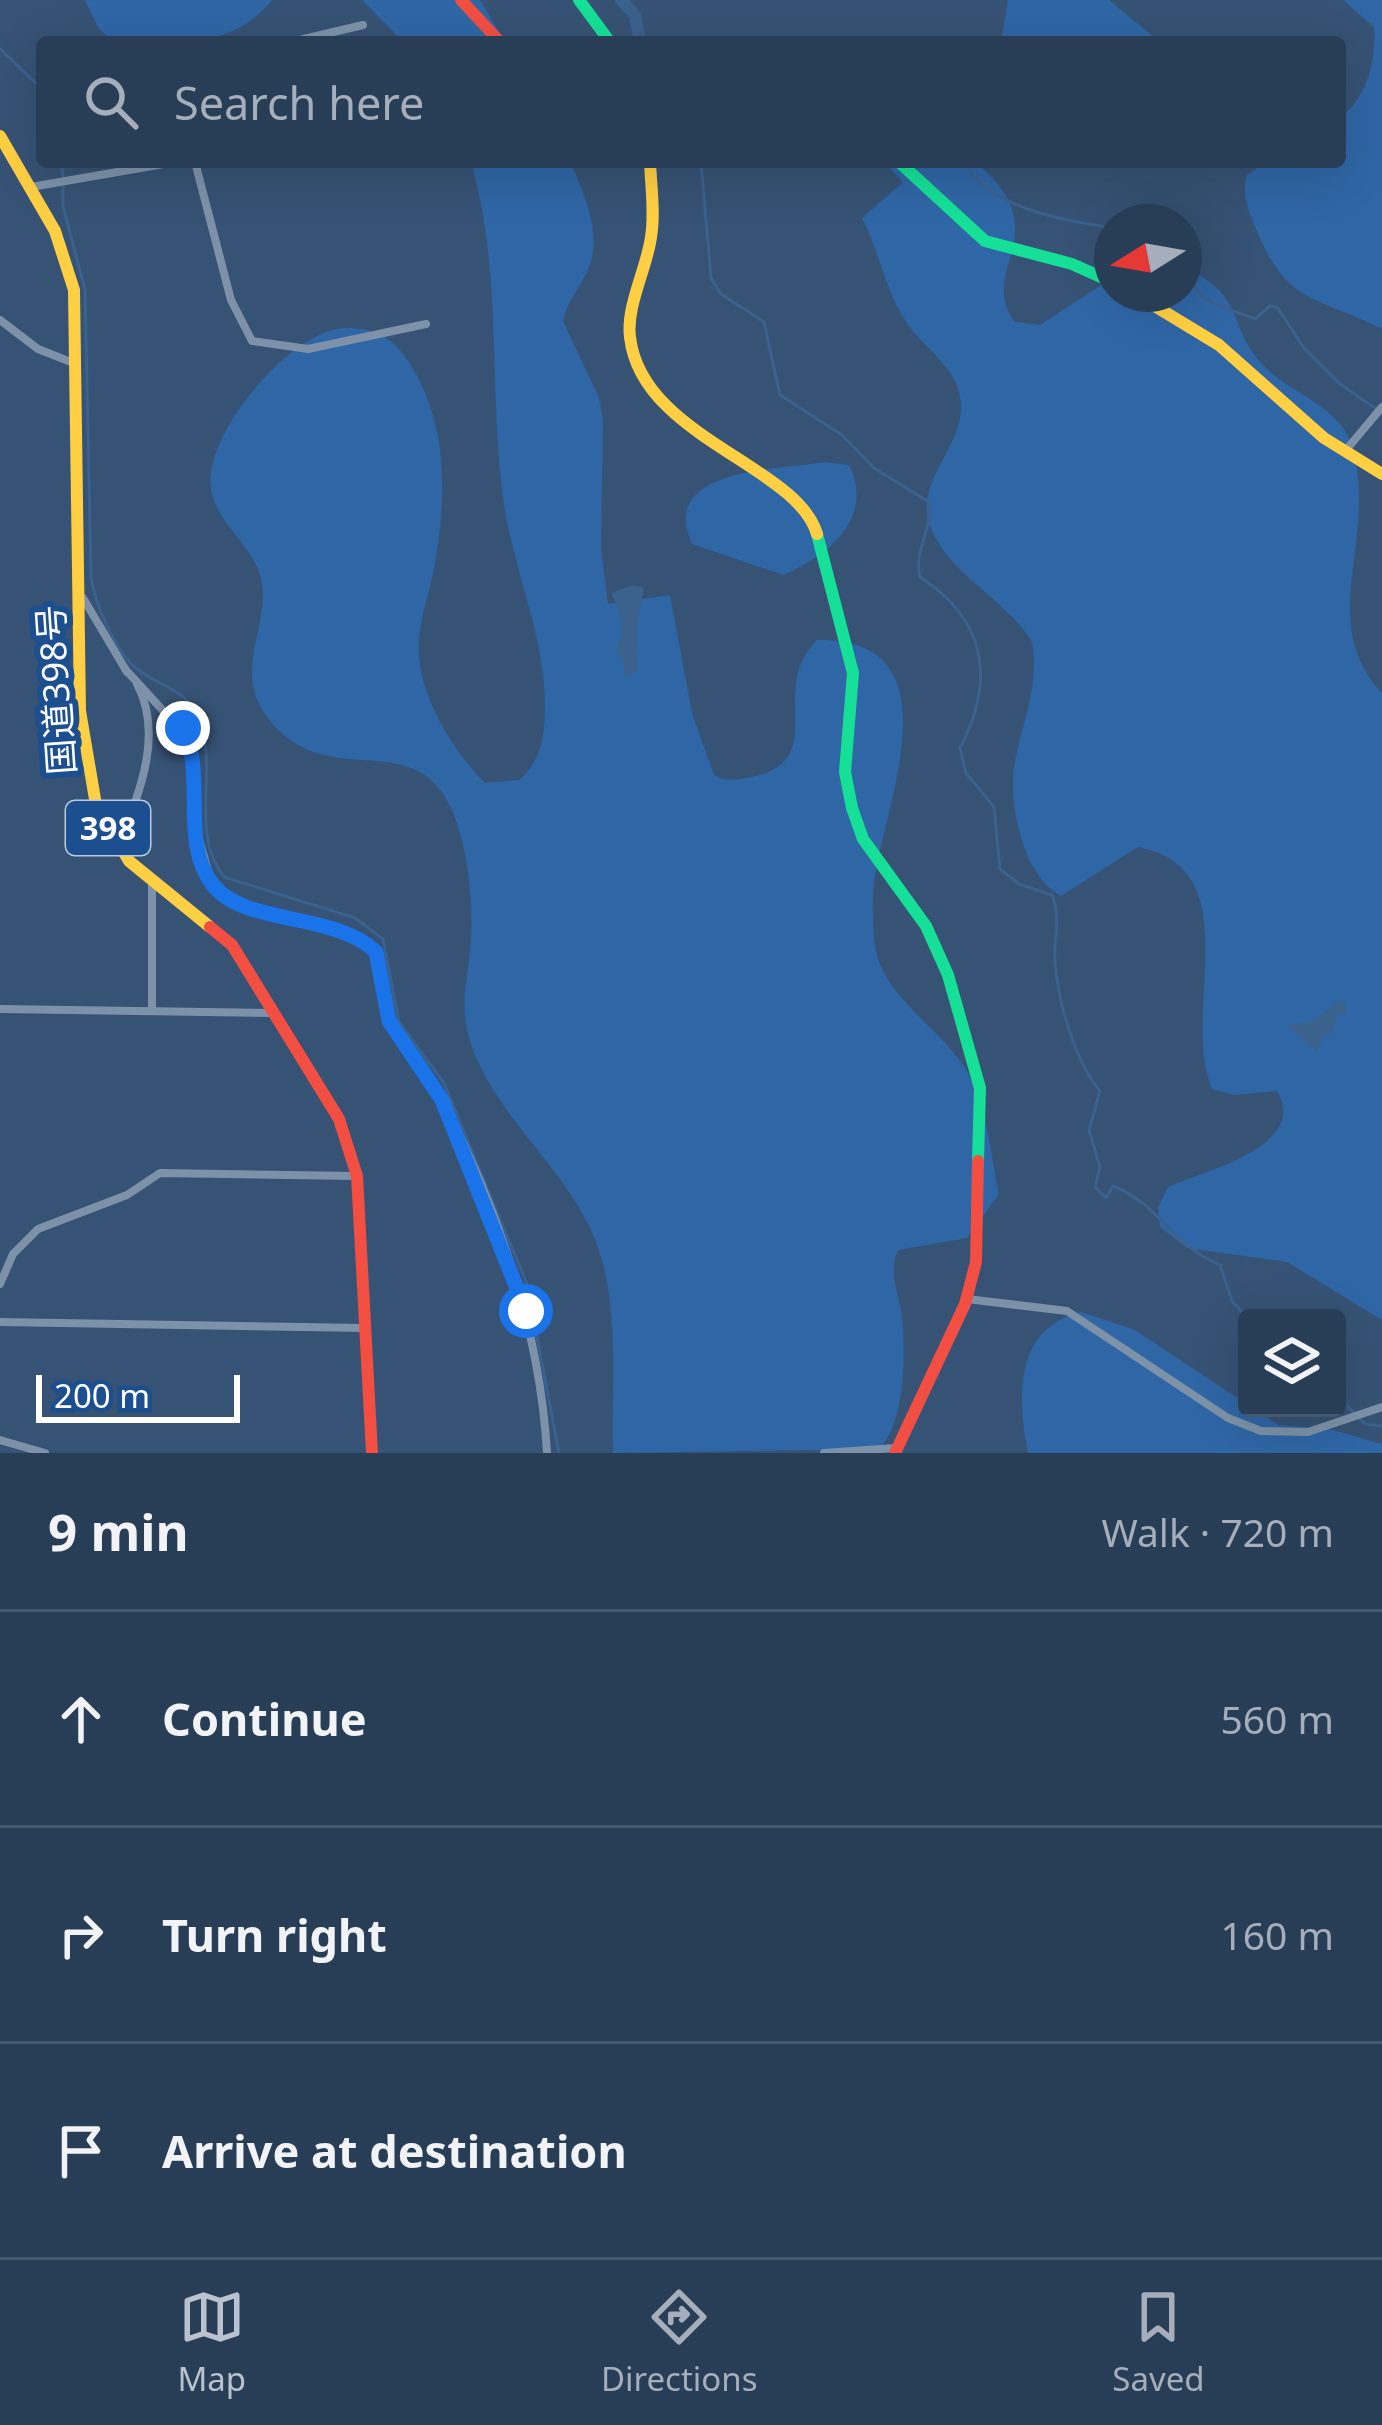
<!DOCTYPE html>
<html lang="en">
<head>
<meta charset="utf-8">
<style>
	:root { --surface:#283e57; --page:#30455d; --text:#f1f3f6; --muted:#a5aeba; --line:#44576d; --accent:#b9c2ce }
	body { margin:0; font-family:"Noto Sans","Noto Sans JP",sans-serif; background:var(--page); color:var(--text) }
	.controls { position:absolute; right:36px; bottom:36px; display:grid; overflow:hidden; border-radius:12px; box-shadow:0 12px 48px #0002 }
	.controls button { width:108px; height:108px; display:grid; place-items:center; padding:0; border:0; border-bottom:3px solid var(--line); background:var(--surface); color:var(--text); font:60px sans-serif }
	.compass { position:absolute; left:1094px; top:204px; width:108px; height:108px; border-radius:50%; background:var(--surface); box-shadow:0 12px 48px #0002; rotate:259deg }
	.scale { position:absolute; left:36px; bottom:30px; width:204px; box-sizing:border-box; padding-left:12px; border:6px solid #fff; border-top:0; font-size:33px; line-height:42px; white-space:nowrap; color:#fff; -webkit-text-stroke:9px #1b4f8f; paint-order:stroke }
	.stop { position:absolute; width:36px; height:36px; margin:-27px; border:9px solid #1a73e8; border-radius:50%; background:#fff }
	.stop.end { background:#1a73e8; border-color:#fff; box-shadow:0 3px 12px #0008 }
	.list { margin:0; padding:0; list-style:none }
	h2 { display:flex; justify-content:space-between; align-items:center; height:156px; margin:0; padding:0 48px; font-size:51px }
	h2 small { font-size:39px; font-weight:400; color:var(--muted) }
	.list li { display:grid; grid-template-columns:78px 1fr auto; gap:36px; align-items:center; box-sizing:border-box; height:216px; padding:0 48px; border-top:3px solid var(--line) }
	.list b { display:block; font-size:45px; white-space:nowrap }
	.list em { font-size:39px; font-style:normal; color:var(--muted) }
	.icon { flex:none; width:66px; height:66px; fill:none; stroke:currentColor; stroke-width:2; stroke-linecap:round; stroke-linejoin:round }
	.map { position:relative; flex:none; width:1382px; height:1453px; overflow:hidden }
	.search { position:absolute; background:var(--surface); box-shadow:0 12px 48px #0002; left:36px; right:36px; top:36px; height:132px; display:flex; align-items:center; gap:30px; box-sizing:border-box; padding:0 42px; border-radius:12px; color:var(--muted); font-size:45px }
	.sheet { height:804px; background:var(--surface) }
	nav { display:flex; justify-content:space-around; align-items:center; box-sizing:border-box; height:168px; border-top:3px solid var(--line); background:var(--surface); font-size:33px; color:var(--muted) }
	nav a { display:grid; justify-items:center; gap:6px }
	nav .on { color:var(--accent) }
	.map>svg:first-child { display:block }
	.green { fill:#2f66a5 }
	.water { fill:#3b618d }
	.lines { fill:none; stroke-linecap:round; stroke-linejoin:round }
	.stream { stroke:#3b618d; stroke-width:3 }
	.river { stroke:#3b618d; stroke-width:12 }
	.street { stroke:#7d92a8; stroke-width:8 }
	.fast { stroke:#16e098; stroke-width:12 }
	.slow { stroke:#ffcf43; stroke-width:12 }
	.jam { stroke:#f24e42; stroke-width:12 }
	.route { stroke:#1a73e8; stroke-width:15 }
	.labels { text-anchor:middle; stroke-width:12; stroke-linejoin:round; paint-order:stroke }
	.shield { fill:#1b4f8f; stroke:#bbcadd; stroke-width:3 }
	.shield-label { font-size:33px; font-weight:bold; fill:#fff }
	.street-label { font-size:36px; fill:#fff; stroke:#1b4f8f }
</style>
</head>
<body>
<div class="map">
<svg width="1382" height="1453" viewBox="0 0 1382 1453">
	<rect width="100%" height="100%" fill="#365274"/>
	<g class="green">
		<path d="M 85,0 L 272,0 C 232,51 172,42 114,42 L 98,28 Z"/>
		<polygon points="362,0 480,0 505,42 403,42"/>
		<polygon points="1008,0 1109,0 1160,42 1001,42"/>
		<path d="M 1343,0 L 1382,0 L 1382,329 C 1316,295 1288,307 1256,229 C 1249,212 1241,194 1247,175 L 1266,162 L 1340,162 L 1340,118 C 1368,96 1376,61 1374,27 Z"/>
		<path d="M 471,162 L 570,162 C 584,192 602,234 589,267 C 582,286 567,300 563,321 L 599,398 L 603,420 L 601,549 L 608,604 L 670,595 L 692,713 L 714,775 C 726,782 737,780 751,777 C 832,761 766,690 817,640 C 960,638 884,803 874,883 C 872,900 873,920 874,938 C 878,999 947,1028 971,1079 C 988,1113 991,1157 999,1194 L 967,1238 L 898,1250 C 888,1273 899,1294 902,1317 C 906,1352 905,1424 879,1449 L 613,1453 C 611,1381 622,1292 589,1226 C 557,1160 492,1111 470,1041 C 458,1004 469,975 471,938 C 473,899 468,852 454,815 C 417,722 331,794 271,722 C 234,677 262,641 263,594 C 263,552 221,530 212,494 C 197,440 291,329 345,328 C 379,327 397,341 413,369 C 450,431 446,505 433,574 C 427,602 416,629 419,658 C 424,704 454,751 485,783 L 519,780 C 542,761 545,733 545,705 C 545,632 510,563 502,490 C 489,380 502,269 471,162 Z"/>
		<path d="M 884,162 L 976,162 C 1061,235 975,269 1015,322 L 1040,325 L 1112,278 L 1112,294 L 1184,294 L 1184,267 C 1247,297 1225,321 1261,363 C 1286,392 1332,401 1350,440 C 1382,536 1313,619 1382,693 L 1382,1320 L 1287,1262 L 1187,1248 L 1160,1227 L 1158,1207 L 1168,1187 C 1199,1172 1311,1147 1277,1091 L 1234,1095 L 1212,1089 C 1179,1009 1252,870 1138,847 L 1061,896 C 1023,877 1007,802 1015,762 C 1022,722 1040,684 1032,642 C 1006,598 947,575 930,525 C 914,481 964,447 961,403 C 959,367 922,348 905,320 C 885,289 879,251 862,218 L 903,182 Z"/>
		<path d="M 825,462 L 849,465 C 875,517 829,556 783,575 L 692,544 C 657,467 779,470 825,462 Z"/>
		<path d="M 1081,1312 L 1135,1330 L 1278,1425 L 1329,1429 L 1382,1444 L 1382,1453 L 1028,1453 C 1017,1398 1014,1328 1081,1312 Z"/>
	</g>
	<g class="water">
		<path d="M 633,585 L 644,588 C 638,612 635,646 638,670 L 624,677 L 624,660 L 616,651 C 626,631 621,612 611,593 Z"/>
		<polygon points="1339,1001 1345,1003 1346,1014 1336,1015 1334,1032 1324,1034 1317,1052 1286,1025 1311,1022"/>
	</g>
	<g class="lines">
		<g class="stream">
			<polyline points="745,42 755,42"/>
			<polyline points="0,49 42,89"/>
			<polyline points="61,162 63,176"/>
			<path d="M 701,162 L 711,278 L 721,294 L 764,322 L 780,395 L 842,435 L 874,468 L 929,502 C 933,531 913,549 920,577 C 986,620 996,679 960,748 L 966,773 L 994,807 L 1000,869 L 1019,884 L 1052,895 C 1062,918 1053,939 1055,963 C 1058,1001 1075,1062 1100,1091 L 1089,1130 L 1100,1167 L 1095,1187 L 1106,1198 L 1113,1186 C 1161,1205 1167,1242 1220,1265 L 1232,1301 L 1247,1318"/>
			<path d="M 964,162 C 990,209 1063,220 1112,228"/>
			<path d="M 63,185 L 63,206 L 85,290 L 91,577 C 95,604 115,651 137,669 C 157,685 183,688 196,713 C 222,764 187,830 224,877 L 355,918 L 383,939 L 399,1022 L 444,1083 L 527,1284 L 559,1453"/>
			<path d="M 1184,226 C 1207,246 1181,274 1199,293 C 1210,305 1239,312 1255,319 L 1270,306 L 1277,307 L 1304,348 L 1340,384 L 1382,413"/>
			<polyline points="1337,1395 1365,1424 1382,1426"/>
		</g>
		<polyline class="river" points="621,0 635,15 640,42"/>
		<g class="street">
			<polyline points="291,42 363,25"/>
			<polyline points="195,162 231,300 252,341 308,349 426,324"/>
			<polyline points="31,187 175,162"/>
			<polyline points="0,320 38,349 76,364"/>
			<polyline points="1346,450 1382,407"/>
			<polyline points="83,598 127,672"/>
			<path d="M 125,669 L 188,738 L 199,840 L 212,884 C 254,923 322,910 366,942 C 393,963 378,999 392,1027 C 406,1054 430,1075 444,1103 C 499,1212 540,1330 547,1453"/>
			<path d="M 120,842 C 139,793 164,735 137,684"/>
			<polyline points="0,1009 274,1013"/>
			<polyline points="152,1010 152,884"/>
			<polyline points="0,1284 13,1254 38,1229 127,1195 160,1173 355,1176"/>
			<polyline points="967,1299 1067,1311 1228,1418 1261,1431 1308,1432 1382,1407"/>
			<polyline points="0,1322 365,1328"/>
			<polyline points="0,1440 45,1453"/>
			<polyline points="824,1453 895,1448"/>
		</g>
		<g class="fast">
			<polyline points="579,0 610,42"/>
			<polyline points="899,162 985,241 1072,264 1112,282"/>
			<polyline points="817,534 853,673 845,772 852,808 863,839 926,926 948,975 980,1088 978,1161"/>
		</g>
		<g class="slow">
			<polyline points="0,136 55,231 74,290 80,711 96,805 129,861 210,927"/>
			<path d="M 650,162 C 651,186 655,213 651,237 C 647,268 626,306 630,337 C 641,437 797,465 817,534"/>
			<polyline points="1135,294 1219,345 1324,438 1382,474"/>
		</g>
		<g class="jam">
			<polyline points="461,0 500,42"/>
			<polyline points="210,927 232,945 339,1119 357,1176 372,1453"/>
			<polyline points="895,1453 965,1304 976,1262 978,1161"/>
		</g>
	</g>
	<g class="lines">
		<path class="route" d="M 183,728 C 207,775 179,842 213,885 C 245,926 336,912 376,952 L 389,1021 L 442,1100 L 526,1311"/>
	</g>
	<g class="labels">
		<rect class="shield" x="66" y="801" width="84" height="54" rx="9"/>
		<g class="shield-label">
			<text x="108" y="840">398</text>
		</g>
		<g class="street-label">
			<text transform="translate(56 690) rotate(-94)" y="13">国道398号</text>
		</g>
	</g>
</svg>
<div class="controls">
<button><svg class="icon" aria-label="layers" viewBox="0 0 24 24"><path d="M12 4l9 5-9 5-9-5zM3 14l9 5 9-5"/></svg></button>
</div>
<svg class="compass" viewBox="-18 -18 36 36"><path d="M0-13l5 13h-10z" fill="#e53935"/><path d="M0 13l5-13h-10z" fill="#a5aeba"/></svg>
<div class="scale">200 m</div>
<div class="stop" style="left:526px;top:1311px"></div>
<div class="stop end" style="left:183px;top:728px"></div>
<div class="search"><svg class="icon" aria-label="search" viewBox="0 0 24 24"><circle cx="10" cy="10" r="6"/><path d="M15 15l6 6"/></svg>Search here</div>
</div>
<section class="sheet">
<h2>9 min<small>Walk · 720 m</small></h2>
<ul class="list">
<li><svg class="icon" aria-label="ahead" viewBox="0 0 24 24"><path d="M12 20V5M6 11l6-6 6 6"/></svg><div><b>Continue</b></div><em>560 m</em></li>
<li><svg class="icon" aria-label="right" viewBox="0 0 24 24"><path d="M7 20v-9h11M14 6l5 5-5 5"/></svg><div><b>Turn right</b></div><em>160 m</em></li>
<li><svg class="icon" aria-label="arrive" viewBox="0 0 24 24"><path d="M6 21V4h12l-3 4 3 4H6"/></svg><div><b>Arrive at destination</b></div></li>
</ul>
</section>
<nav>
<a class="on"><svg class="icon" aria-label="map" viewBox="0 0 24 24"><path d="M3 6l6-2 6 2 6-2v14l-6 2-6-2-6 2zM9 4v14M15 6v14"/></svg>Map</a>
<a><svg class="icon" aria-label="directions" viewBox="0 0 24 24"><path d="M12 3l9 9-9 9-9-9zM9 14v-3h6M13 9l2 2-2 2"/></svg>Directions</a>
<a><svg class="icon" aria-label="saved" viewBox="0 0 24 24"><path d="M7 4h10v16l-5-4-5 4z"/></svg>Saved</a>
</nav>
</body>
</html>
